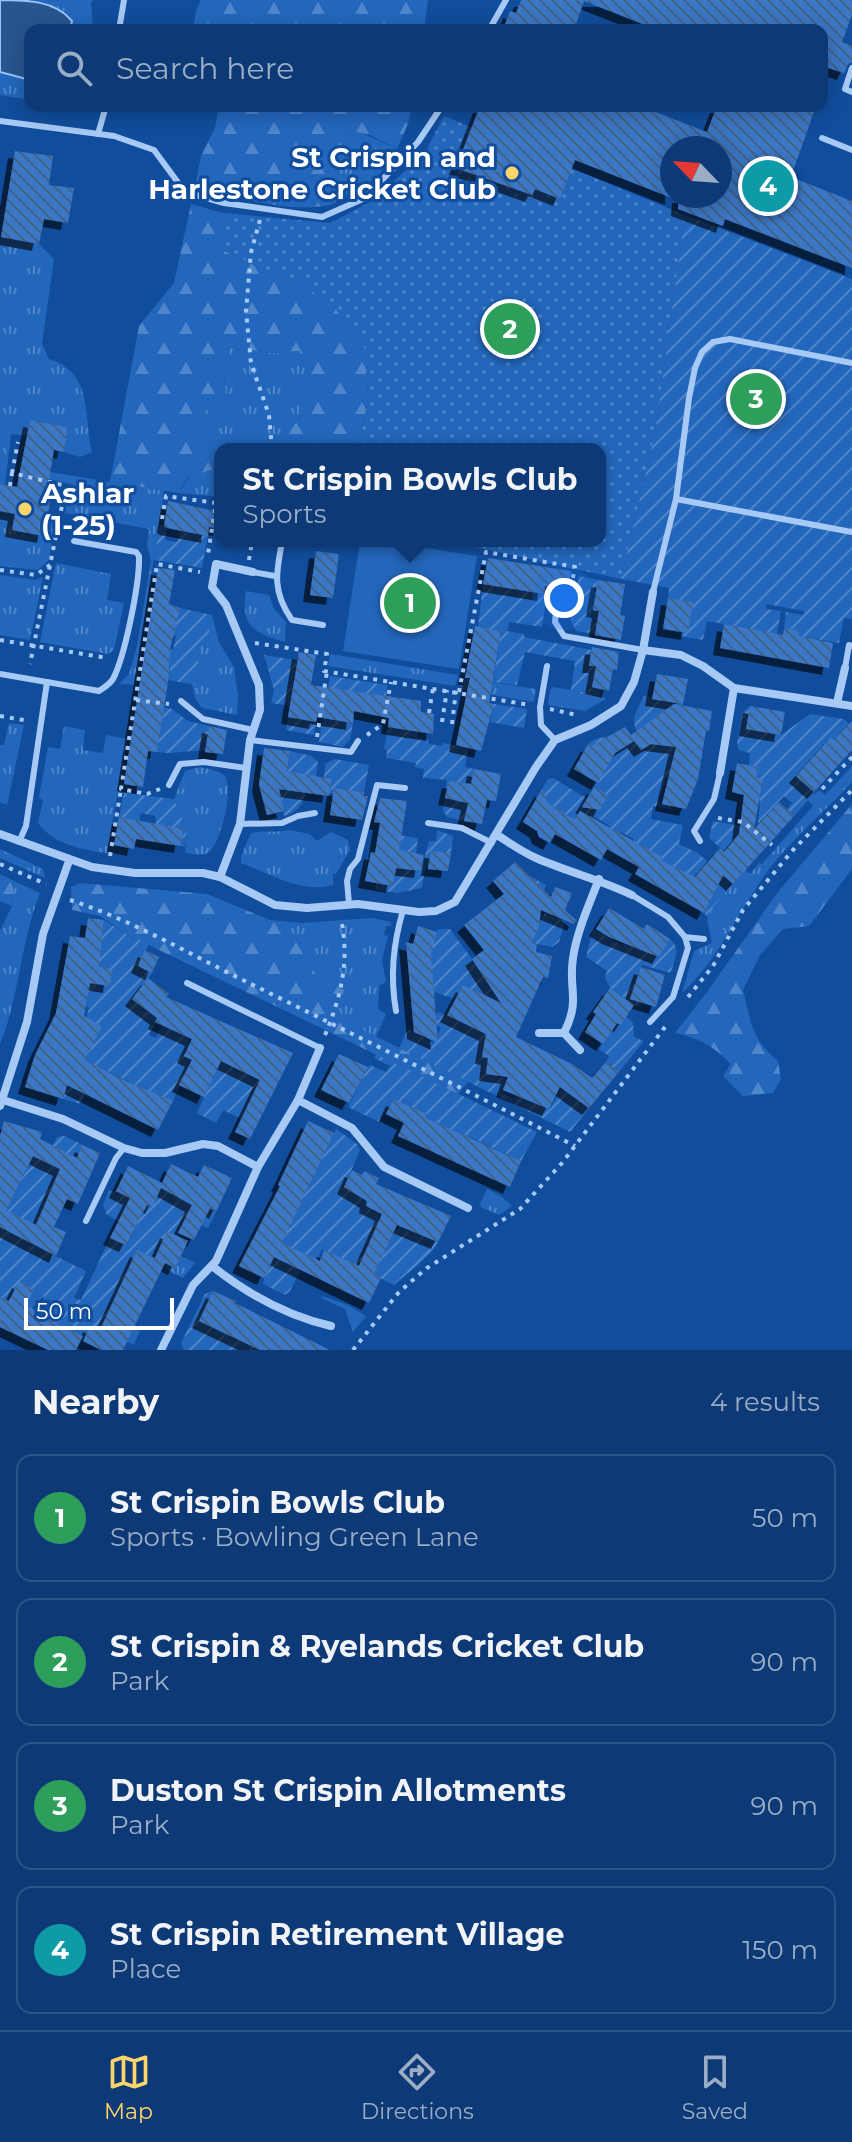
<!DOCTYPE html>
<html lang="en">
<head>
<meta charset="utf-8">
<style>
	:root { --surface:#0d3a76; --page:#16417b; --text:#f1f3f6; --muted:#9aadc5; --line:#2d5488; --accent:#ffd56a }
	body { margin:0; font-family:Montserrat,sans-serif; background:var(--page); color:var(--text) }
	.compass { position:absolute; left:660px; top:136px; width:72px; height:72px; border-radius:50%; background:var(--surface); box-shadow:0 4px 20px #0003; rotate:295deg }
	.scale { position:absolute; left:24px; bottom:20px; width:150px; box-sizing:border-box; padding-left:8px; border:4px solid #fff; border-top:0; font-size:22px; line-height:28px; white-space:nowrap; color:#fff; -webkit-text-stroke:6px #114d9d; paint-order:stroke }
	.you { position:absolute; left:564px; top:598px; width:28px; height:28px; margin:-20px; border:6px solid #fff; border-radius:50%; background:#1a73e8; box-shadow:0 0 0 12px #1a73e833 }
	.badge { display:grid; place-items:center; width:52px; height:52px; border-radius:50%; background:var(--accent); color:#fff; font-size:26px; font-weight:700 }
	.pin { position:absolute; translate:-50% -50%; border:4px solid #fff; box-shadow:0 2px 8px #0006 }
	.popup { position:absolute; left:214px; top:443px; width:392px; height:104px; box-sizing:border-box; display:grid; place-content:center; border-radius:16px; background:var(--surface); filter:drop-shadow(0 2px 6px #0005); font-size:26px; white-space:nowrap; color:var(--muted) }
	.popup b { font-size:30px; color:var(--text) }
	.popup::after { content:''; position:absolute; left:50%; top:100%; margin-left:-16px; border:16px solid transparent; border-top-color:var(--surface) }
	.list { margin:0; padding:0; list-style:none }
	h2 { display:flex; justify-content:space-between; align-items:center; height:104px; margin:0; padding:0 32px; font-size:34px }
	h2 small { font-size:26px; font-weight:400; color:var(--muted) }
	.list li { display:grid; grid-template-columns:52px 1fr auto; gap:24px; align-items:center; box-sizing:border-box; height:128px; margin:0 16px 16px; padding:0 16px; border:2px solid var(--line); border-radius:16px }
	.list b { display:block; font-size:30px; white-space:nowrap }
	.list p { margin:0; font-size:26px; white-space:nowrap; color:var(--muted) }
	.list em { font-size:26px; font-style:normal; color:var(--muted) }
	.icon { flex:none; width:44px; height:44px; fill:none; stroke:currentColor; stroke-width:2; stroke-linecap:round; stroke-linejoin:round }
	.map { position:relative; flex:none; width:852px; height:1350px; overflow:hidden }
	.search { position:absolute; background:var(--surface); box-shadow:0 4px 20px #0003; left:24px; right:24px; top:24px; height:88px; display:flex; align-items:center; gap:20px; box-sizing:border-box; padding:0 28px; border-radius:16px; color:var(--muted); font-size:30px }
	.sheet { height:680px; background:var(--surface) }
	nav { display:flex; justify-content:space-around; align-items:center; box-sizing:border-box; height:112px; border-top:2px solid var(--line); background:var(--surface); font-size:22px; color:var(--muted) }
	nav a { display:grid; justify-items:center; gap:4px }
	nav .on { color:var(--accent) }
	.map>svg:first-child { display:block }
	.grass { fill:url(#grass-tufts) }
	.forest { fill:url(#forest-firs) }
	.park { fill:url(#park-dots) }
	.garden { fill:url(#garden-furrows) }
	.pitch { fill:#2367bc }
	.water { fill:#285590; stroke:#98c4f8; stroke-width:2 }
	.building { fill:url(#building-back-hatch); fill-rule:evenodd; filter:url(#shadow) }
	.lines { fill:none; stroke-linecap:round; stroke-linejoin:round }
	.path { stroke:#a6c9f5; stroke-width:4; stroke-dasharray:4 6; stroke-linecap:butt }
	.service { stroke:#a6c9f5; stroke-width:6 }
	.minor { stroke:#a6c9f5; stroke-width:8 }
	.poi-dot { fill:#ffd56a; stroke:#114d9d; stroke-width:3 }
	.labels { text-anchor:middle; stroke-width:6; stroke-linejoin:round; paint-order:stroke }
	.poi-label { font-size:28px; font-weight:bold; fill:#fff; stroke:#114d9d; text-anchor:end }
</style>
</head>
<body>
<div class="map">
<svg width="852" height="1350" viewBox="0 0 852 1350">
	<defs>
		<pattern id="grass-tufts" width="24" height="20" patternUnits="userSpaceOnUse" patternTransform="scale(2)"><rect width="24" height="20" fill="#2367bc"/><path d="M3 7l-1-3M5 7V3M7 7l1-3M15 17l-1-3M17 17v-4M19 17l1-3" fill="none" stroke="#4f85c9"/></pattern>
		<pattern id="forest-firs" width="22" height="20" patternUnits="userSpaceOnUse" patternTransform="scale(2)"><rect width="22" height="20" fill="#2367bc"/><path d="M5 1l3.5 6h-7zM16 11l3.5 6h-7z" fill="#4f85c9"/></pattern>
		<pattern id="park-dots" width="8" height="8" patternUnits="userSpaceOnUse" patternTransform="scale(2)"><rect width="8" height="8" fill="#2367bc"/><path d="M2 2h.1M6 6h.1" fill="none" stroke="#4f85c9" stroke-width="1.8" stroke-linecap="round"/></pattern>
		<pattern id="garden-furrows" width="10" height="10" patternUnits="userSpaceOnUse" patternTransform="scale(2)"><rect width="10" height="10" fill="#2367bc"/><path d="M-1 1l2-2M0 10L10 0M9 11l2-2" fill="none" stroke="#4f85c9"/></pattern>
		<pattern id="building-back-hatch" width="6" height="6" patternUnits="userSpaceOnUse" patternTransform="scale(2)"><rect width="6" height="6" fill="#3a77c5"/><path d="M-1 5l2 2M0 0l6 6M5-1l2 2" fill="none" stroke="#436288"/></pattern>
		<filter id="shadow"><feDropShadow dx="-7" dy="7" stdDeviation="0" flood-color="#0009"/></filter>
	</defs>
	<rect width="100%" height="100%" fill="#114d9d"/>
	<g class="grass">
		<polygon points="32,0 93,0 91,3 93,28 92,30 70,30 50,5"/>
		<polygon points="0,72 30,80 30,100 0,95"/>
		<path d="M 355,130 L 397,149 C 384,177 358,192 330,205 C 332,176 337,153 355,130 Z"/>
		<path d="M 0,237 L 39,244 L 54,259 L 42,344 L 49,359 C 93,372 84,417 92,452 L 80,457 L 64,452 L 68,427 L 30,420 L 27,436 L 11,434 L 5,485 L 0,484 Z"/>
		<polygon points="228,347 272,353 299,351 312,388 298,421 264,449 220,449 220,497 178,493 212,445 192,427 209,408 226,396 223,366"/>
		<polygon points="50,472 164,491 135,685 119,684 129,674 137,646 151,561 147,545 149,529 65,513 71,484 48,479"/>
		<polygon points="0,511 15,514 13,530 44,536 48,517 55,519 49,560 38,570 0,566"/>
		<polygon points="56,563 111,574 107,600 124,603 114,650 108,654 40,642"/>
		<polygon points="0,575 36,580 43,577 30,640 0,635"/>
		<path d="M 246,591 L 269,595 L 274,609 L 286,622 L 285,642 C 255,633 240,627 246,591 Z"/>
		<polygon points="212,615 219,642 234,667 238,695 237,715 202,708 195,698 192,684 195,684 202,639 208,640"/>
		<polygon points="330,654 458,675 455,686 328,666"/>
		<polygon points="465,678 536,689 534,702 462,690"/>
		<polygon points="553,687 600,695 606,699 585,711 548,705 550,690"/>
		<polygon points="9,723 24,725 7,805 0,802 0,745 4,745"/>
		<path d="M 64,726 L 85,730 L 83,750 L 103,753 L 106,735 L 127,739 L 107,853 C 82,850 53,844 38,823 L 43,800 L 39,798 L 48,747 L 60,749 Z"/>
		<path d="M 852,766 L 852,782 C 826,810 789,842 767,872 C 738,912 719,959 682,993 L 694,951 L 712,943 L 707,920 L 713,907 L 745,870 L 750,874 L 759,863 L 762,864 L 813,806 L 808,800 L 819,790 L 825,795 Z"/>
		<path d="M 200,767 C 208,769 218,770 224,775 C 235,786 221,843 209,852 C 203,857 193,854 185,853 L 187,830 L 174,799 L 185,771 Z"/>
		<path d="M 289,830 L 310,834 L 317,841 L 331,832 L 348,840 L 350,850 L 336,874 L 333,874 L 333,885 C 302,894 270,874 241,863 L 241,856 L 251,833 C 264,830 276,833 289,830 Z"/>
		<polygon points="0,849 43,869 45,878 0,858"/>
		<path d="M 14,881 L 40,893 C 20,943 20,995 0,1044 L 0,931 L 12,906 Z"/>
		<polygon points="372,918 391,922 391,926 386,926 384,935 388,936 382,960 386,982 379,986 378,1009 386,1014 376,1037 336,1017 344,990 317,977 294,934 270,920 301,923"/>
		<polygon points="487,1189 501,1196 512,1206 499,1215 479,1206"/>
		<polygon points="181,1256 195,1263 183,1278 165,1269 167,1264 175,1267"/>
		<polygon points="322,1296 348,1305 366,1316 353,1332 345,1309 321,1298"/>
	</g>
	<g class="forest">
		<polygon points="201,0 428,0 424,30 193,30 196,11"/>
		<path d="M 219,106 L 412,106 L 408,124 L 397,149 L 370,135 L 354,131 C 337,154 332,177 330,205 C 288,213 235,199 196,182 L 201,156 L 215,128 Z"/>
		<polygon points="191,204 223,213 223,250 260,268 300,282 336,309 365,349 368,399 358,449 264,449 298,421 312,388 299,351 272,353 229,347 223,366 226,396 209,408 192,427 212,445 216,468 187,478 178,493 110,482 139,326 174,283"/>
		<path d="M 852,804 L 852,869 L 809,926 L 783,929 L 760,955 L 743,990 C 751,1022 751,1039 778,1061 L 781,1079 L 773,1093 L 743,1096 L 723,1076 L 731,1064 C 713,1046 699,1038 675,1033 L 707,992 L 778,892 Z"/>
		<polygon points="0,874 14,881 12,906 0,901"/>
		<polygon points="80,883 207,894 270,920 294,934 317,977 344,990 337,1017 468,1082 458,1094 130,936 100,916 72,910 71,887"/>
	</g>
	<polygon class="park" points="444,116 685,215 655,433 621,579 480,548 424,541 600,541 600,449 358,449 368,399 365,349 336,309 300,282 260,268 222,249 223,213 330,223 374,200 426,151"/>
	<g class="garden">
		<polygon points="685,215 852,279 852,619 844,618 839,643 799,636 800,631 784,628 786,612 803,615 804,611 767,604 766,609 781,611 777,634 707,621 703,640 680,636 692,602 668,598 669,588 621,579 655,433"/>
		<polygon points="159,525 167,526 165,540 177,542 180,531 208,536 202,568 154,560"/>
		<polygon points="579,576 598,580 593,609 599,611 595,634 576,631 570,619"/>
		<polygon points="483,584 547,594 542,627 509,622 507,631 524,634 524,637 592,650 589,665 596,666 592,687 601,689 600,695 571,690 575,661 525,652 517,685 493,682 501,631 478,627"/>
		<polygon points="180,608 212,615 208,640 202,640 195,685 169,680 170,663 167,663 169,649 173,650 176,636 172,635"/>
		<polygon points="264,655 297,660 289,706 271,703 274,690"/>
		<polygon points="330,676 387,685 386,696 328,688"/>
		<path d="M 644,696 L 683,704 L 678,732 L 668,746 L 675,747 L 670,777 L 667,777 L 658,803 L 672,806 L 671,809 L 653,806 L 651,819 L 683,825 L 679,844 L 698,853 L 733,884 L 713,907 L 708,918 L 704,913 L 716,889 L 653,872 L 662,857 L 626,853 L 634,839 L 621,832 L 613,845 L 608,830 L 610,826 L 593,816 L 581,835 L 581,823 L 545,805 L 547,802 L 546,798 L 538,797 L 547,780 L 553,778 L 601,807 L 607,795 L 594,787 L 599,781 L 588,744 C 601,732 618,739 634,741 L 641,750 C 635,717 628,726 644,696 Z"/>
		<polygon points="494,704 527,709 524,728 490,722"/>
		<polygon points="750,706 746,729 781,735 810,714 844,719 849,724 834,740 813,795 794,816 787,809 792,803 784,796 758,824 760,803 756,778 757,767 749,765 750,753 739,750 737,743 743,712"/>
		<path d="M 164,707 L 172,709 L 188,721 L 209,726 L 205,751 C 187,750 174,755 157,752 Z"/>
		<polygon points="288,717 316,723 314,735 286,730"/>
		<polygon points="323,717 353,723 350,740 343,747 319,742"/>
		<polygon points="388,727 418,732 417,738 429,740 429,744 442,746 443,743 468,748 465,767 474,769 464,821 447,817 443,810 447,780 423,778 424,769 415,767 416,763 386,758 387,750 384,749"/>
		<path d="M 290,751 L 312,756 L 318,762 L 316,777 L 308,776 C 305,796 305,810 284,816 L 278,785 L 281,766 L 288,767 Z"/>
		<polygon points="335,759 369,765 364,792 335,788 333,794 330,793 332,780 324,778 325,764"/>
		<polygon points="124,793 174,799 187,830 185,847 181,846 184,829 156,825 155,816 141,813 139,821 119,817"/>
		<polygon points="713,821 742,826 743,841 737,836 726,849 748,868 745,870 709,838"/>
		<polygon points="397,830 402,831 403,836 418,838 414,870 421,871 429,841 436,841 437,830 453,836 451,853 425,869 422,888 397,893 376,890 376,883 393,886"/>
		<polygon points="530,876 546,885 533,921 540,923 545,912 565,922 559,942 552,947 522,941 498,1003 463,985 455,999 434,992 425,967 438,929 450,929 482,973 494,963 477,942 497,927 520,885"/>
		<polygon points="104,920 130,936 149,944 138,966 152,973 132,999 157,1019 149,1035 156,1038 164,1022 167,1027 190,1038 184,1056 199,1063 207,1048 272,1063 241,1119 223,1110 216,1123 197,1113 211,1081 187,1070 172,1103 99,1067 80,1104 63,1099 89,1008 86,1006 97,940 102,937"/>
		<path d="M 593,929 L 623,946 L 626,942 L 660,954 L 670,939 C 682,949 674,960 671,973 L 642,965 L 637,978 L 643,1003 L 638,1007 L 610,988 L 605,978 L 607,971 L 586,957 Z"/>
		<polygon points="438,1012 463,1023 469,1012 490,1019 482,1057 488,1058 486,1074 508,1079 502,1093 515,1099 527,1075 542,1106 550,1109 562,1088 589,1108 570,1132 399,1048 408,1029 433,1043 441,1028 432,1023"/>
		<polygon points="626,1017 633,1022 634,1037 644,1041 619,1072 606,1062 609,1056 599,1049 617,1023 621,1025"/>
		<polygon points="376,1054 537,1132 521,1161 470,1137 458,1164 454,1162 466,1136 426,1118 427,1114 393,1099 379,1122 348,1107 368,1067 370,1065 386,1072 390,1066 374,1058"/>
		<path d="M 336,1129 L 357,1144 L 360,1150 L 344,1187 L 367,1201 L 366,1206 L 380,1213 L 378,1224 L 394,1232 L 400,1227 L 411,1232 L 413,1230 L 438,1242 C 431,1257 408,1272 394,1285 L 322,1249 L 317,1260 L 308,1256 L 290,1291 L 285,1295 L 263,1284 L 264,1278 Z"/>
		<polygon points="64,1136 83,1145 72,1169 49,1195 42,1210 42,1221 31,1244 86,1271 74,1298 81,1300 110,1238 126,1245 134,1231 106,1214 103,1204 109,1191 116,1191 151,1207 160,1188 183,1200 194,1180 203,1205 216,1212 208,1228 186,1218 177,1236 167,1232 155,1258 139,1251 110,1309 125,1316 123,1321 140,1330 134,1345 123,1340 118,1350 97,1350 105,1333 91,1326 83,1336 58,1325 58,1321 25,1308 34,1289 20,1282 11,1302 0,1297 0,1227 23,1219 3,1211 26,1171 10,1163 18,1140 44,1162 57,1137"/>
		<polygon points="213,1291 199,1321 260,1350 184,1350 181,1343 205,1294"/>
	</g>
	<polygon class="pitch" points="360,541 382,541 477,556 459,669 343,651"/>
	<path class="water" d="M 0,0 C 25,0 55,0 72,21 L 70,30 L 30,30 L 30,80 L 0,72 Z"/>
	<g class="building">
		<polygon points="521,0 852,0 852,15 842,42 852,46 852,62 848,64 844,73 822,66 822,30 658,30 584,1 574,30 503,30 510,11 516,13"/>
		<polygon points="480,106 640,106 707,132 717,106 816,106 791,177 852,201 852,268 725,219 723,226 678,209 679,196 720,196 720,148 672,148 672,198 575,160 560,199 535,189 532,195 456,168"/>
		<polygon points="15,151 53,156 49,185 74,188 68,223 44,219 39,244 1,237"/>
		<polygon points="30,420 68,427 64,452 54,450 48,485 53,486 44,536 12,530 15,514 0,511 0,484 17,487"/>
		<polygon points="168,501 220,512 220,529 209,527 208,536 167,528 164,526"/>
		<polygon points="316,551 339,554 333,598 310,595"/>
		<polygon points="488,558 571,571 568,590 545,586 544,594 483,584"/>
		<polygon points="158,568 175,570 169,604 180,608 170,649 169,676 157,752 148,751 143,787 124,784"/>
		<polygon points="598,580 625,584 620,615 625,616 621,640 595,635 599,611 593,610"/>
		<polygon points="668,598 693,602 688,633 663,629"/>
		<polygon points="724,624 783,635 784,628 800,631 799,636 833,643 829,668 720,648"/>
		<polygon points="475,626 501,631 489,703 494,704 481,751 456,745 470,678 465,678"/>
		<polygon points="592,647 619,652 617,670 613,669 609,691 592,687 596,666 589,666"/>
		<polygon points="299,652 316,655 311,685 421,701 421,712 434,714 433,734 388,727 389,718 354,711 353,723 317,717 316,722 288,717"/>
		<polygon points="657,674 688,679 683,704 652,699"/>
		<polygon points="674,704 712,711 709,731 706,731 698,779 686,809 662,804 676,747 651,744 641,750 634,741 615,753 598,783 574,769 588,744 591,746 625,727 631,735"/>
		<polygon points="750,706 785,712 781,735 746,729"/>
		<polygon points="852,721 852,750 814,792 796,776 831,737 834,740"/>
		<polygon points="209,726 227,730 223,754 205,752"/>
		<polygon points="264,748 290,751 287,771 332,779 329,796 279,789 284,811 267,815 259,785"/>
		<polygon points="737,763 758,767 756,778 763,779 754,829 779,802 794,816 733,884 723,875 704,913 635,874 639,867 607,849 601,860 555,834 550,843 539,837 537,831 523,822 542,789 548,803 570,817 575,819 580,811 662,857 660,860 695,877 720,848 724,852 739,834 744,795 732,792"/>
		<polygon points="474,769 501,774 496,801 487,800 482,824 464,821 468,803 445,798 449,781 471,784"/>
		<polygon points="594,787 608,795 600,810 582,807"/>
		<polygon points="334,788 364,792 364,796 368,796 362,820 330,815"/>
		<polygon points="380,798 407,801 399,850 424,855 421,871 396,868 393,886 365,881 371,852 375,853 380,823 374,822"/>
		<polygon points="119,817 184,829 181,846 136,839 134,849 114,845"/>
		<polygon points="431,851 451,853 448,871 428,869"/>
		<polygon points="515,862 551,897 555,887 572,893 565,910 576,920 574,924 541,910 539,927 532,943 537,944 536,952 552,956 548,978 543,977 516,1037 572,1064 592,1078 606,1062 619,1072 589,1108 560,1087 549,1109 503,1090 508,1077 486,1074 488,1058 482,1057 486,1034 447,1015 463,985 501,1003 472,959 484,950 464,925 504,894 493,881"/>
		<polygon points="609,908 644,929 647,924 670,939 659,957 609,937 596,929"/>
		<polygon points="88,918 104,920 99,967 112,969 110,986 90,983 84,1016 102,1026 85,1060 126,1081 173,1101 158,1130 67,1085 63,1099 25,1087 35,1055 56,1013 70,936 85,938"/>
		<polygon points="418,926 437,932 431,953 438,1043 414,1032 406,942 413,944"/>
		<polygon points="145,950 159,957 152,973 138,966"/>
		<polygon points="641,967 665,975 656,1007 630,999"/>
		<polygon points="148,978 169,994 166,997 293,1053 250,1139 235,1132 260,1080 221,1061 204,1097 179,1085 192,1060 184,1056 192,1039 155,1022 157,1018 132,999"/>
		<polygon points="610,988 634,1005 621,1025 617,1023 603,1044 585,1032 596,1014 593,1012"/>
		<polygon points="339,1054 368,1067 349,1103 321,1090"/>
		<polygon points="393,1099 427,1114 426,1118 521,1161 510,1187 398,1136 404,1123 386,1114"/>
		<path d="M 4,1121 L 42,1132 L 40,1139 L 77,1158 L 82,1145 L 100,1153 L 78,1204 L 67,1199 L 54,1227 L 66,1232 L 56,1256 L 0,1227 L 0,1136 ZM 33,1156 L 60,1169 L 36,1225 L 6,1210 Z"/>
		<polygon points="308,1121 334,1133 282,1243 320,1261 324,1250 359,1266 382,1214 366,1206 367,1201 344,1187 352,1170 362,1175 364,1171 379,1178 376,1184 451,1216 438,1242 397,1225 374,1274 381,1278 369,1303 274,1257 264,1278 239,1266 280,1186 278,1185"/>
		<polygon points="171,1164 198,1177 204,1165 232,1178 216,1212 210,1208 194,1240 178,1233 192,1205 161,1188 152,1207 147,1205 126,1245 110,1238 130,1198 116,1191 128,1166 162,1183"/>
		<polygon points="167,1231 188,1241 175,1268 165,1263 123,1350 101,1350 83,1341 90,1325 100,1330 137,1250 155,1258"/>
		<polygon points="19,1281 34,1289 26,1306 59,1321 57,1324 83,1336 76,1350 48,1350 0,1327 0,1297 9,1301"/>
		<polygon points="213,1291 236,1301 235,1303 330,1350 260,1350 199,1321"/>
	</g>
	<g class="lines">
		<g class="path">
			<polyline points="260,220 251,252 246,311 251,363 269,415 272,449"/>
			<polyline points="12,473 18,442"/>
			<polyline points="10,486 12,473 66,486 30,664"/>
			<polyline points="162,519 166,496 216,503 208,554"/>
			<polyline points="249,560 252,541"/>
			<polyline points="0,570 36,575 50,565"/>
			<polyline points="0,640 107,658"/>
			<polyline points="255,643 327,654 324,671 530,705"/>
			<polyline points="459,692 486,552 575,567 569,598 563,604"/>
			<polyline points="136,700 169,704"/>
			<polyline points="550,709 577,715"/>
			<polyline points="429,713 433,688"/>
			<polyline points="0,716 29,721"/>
			<polyline points="442,722 447,690"/>
			<polyline points="452,724 456,691"/>
			<polyline points="367,735 383,724 391,682"/>
			<polyline points="317,737 327,671"/>
			<polyline points="160,789 147,794 121,789 157,564 200,572"/>
			<polyline points="822,789 852,757"/>
			<polyline points="718,818 743,822 772,845"/>
			<polyline points="110,856 121,789"/>
			<polyline points="0,864 46,884"/>
			<path d="M 70,900 C 134,921 193,956 253,985 C 361,1038 468,1091 575,1146"/>
			<polyline points="688,997 713,966 743,910 793,850 852,790"/>
			<path d="M 325,1035 C 341,997 350,960 341,919"/>
			<polyline points="353,1350 399,1292 427,1268 520,1209 562,1163 668,1023"/>
		</g>
		<g class="service">
			<polyline points="119,30 124,0"/>
			<polyline points="489,30 506,0"/>
			<polyline points="852,68 845,89 852,92"/>
			<polyline points="0,121 114,136 154,150 185,192 224,203 322,217 365,198 418,142 442,106"/>
			<polyline points="98,134 106,106"/>
			<polyline points="822,138 852,150"/>
			<polyline points="676,499 852,532"/>
			<path d="M 282,542 C 276,573 272,592 292,620 L 323,625"/>
			<polyline points="253,572 275,576"/>
			<polyline points="653,592 676,499 689,398 695,368 702,352 713,342 730,339 852,363"/>
			<polyline points="556,612 555,622 564,636 643,650"/>
			<polyline points="547,666 540,707 541,725 555,740"/>
			<polyline points="845,668 849,645 852,646"/>
			<path d="M 0,674 L 99,691 C 105,687 109,685 113,679 C 125,656 140,582 139,556 L 136,552 L 74,541"/>
			<polyline points="181,701 203,719 253,730"/>
			<polyline points="250,740 351,752 358,741"/>
			<polyline points="169,785 180,764 204,762 246,768"/>
			<polyline points="428,823 462,828 492,843"/>
			<polyline points="240,824 282,823 298,816 315,813"/>
			<polyline points="700,841 694,831 714,799 720,773"/>
			<polyline points="19,842 26,826 47,682"/>
			<polyline points="632,895 668,917 685,937 688,948 673,997 650,1022"/>
			<polyline points="349,904 347,881 350,869 358,859 377,785 405,788"/>
			<polyline points="685,937 704,939"/>
			<polyline points="187,983 320,1048"/>
			<path d="M 396,1011 C 390,976 393,945 403,910"/>
			<polyline points="86,1221 116,1158 124,1148"/>
		</g>
		<g class="minor">
			<polyline points="643,650 681,655 703,666 734,688 852,706"/>
			<polyline points="837,703 845,668"/>
			<polyline points="720,773 734,688"/>
			<polyline points="0,834 92,867 135,873 203,873 220,877 275,905 307,908 358,904 419,912 436,911 455,902 536,767 555,740 591,725 621,706 634,682 643,650 653,592"/>
			<path d="M 497,835 C 510,843 522,852 536,858 C 568,872 601,880 632,895"/>
			<polyline points="220,877 240,824 250,740 260,710 259,685 226,605 212,587 216,564 253,572"/>
			<polyline points="539,1033 564,1033 580,1050"/>
			<path d="M 564,1033 C 581,999 568,990 573,958 C 577,931 589,905 599,879"/>
			<polyline points="3,1100 63,1119 124,1148 142,1153 165,1153 203,1144 218,1146 258,1167"/>
			<polyline points="298,1100 352,1128 384,1167 468,1208"/>
			<polyline points="0,1106 27,1022 43,934 69,861"/>
			<path d="M 212,1266 C 246,1293 288,1316 331,1326"/>
			<polyline points="161,1350 193,1285 216,1261 258,1167 298,1100 320,1048"/>
		</g>
	</g>
	<g class="poi-dot">
		<circle cx="512" cy="173" r="8"/>
		<circle cx="25" cy="509" r="8"/>
	</g>
	<g class="labels">
		<g class="poi-label">
			<text x="496" y="167">St Crispin and<tspan x="496" dy="32">Harlestone Cricket Club</tspan></text>
			<text x="41" y="503" text-anchor="start">Ashlar<tspan x="41" dy="32">(1-25)</tspan></text>
		</g>
	</g>
</svg>
<svg class="compass" viewBox="-18 -18 36 36"><path d="M0-13l5 13h-10z" fill="#e53935"/><path d="M0 13l5-13h-10z" fill="#9aadc5"/></svg>
<div class="scale">50 m</div>
<div class="you"></div>
<div class="pin badge" style="left:410px;top:603px;background:#2e9e5b">1</div>
<div class="popup"><b>St Crispin Bowls Club</b>Sports</div>
<div class="pin badge" style="left:510px;top:329px;background:#2e9e5b">2</div>
<div class="pin badge" style="left:756px;top:399px;background:#2e9e5b">3</div>
<div class="pin badge" style="left:768px;top:186px;background:#0f9aa8">4</div>
<div class="search"><svg class="icon" aria-label="search" viewBox="0 0 24 24"><circle cx="10" cy="10" r="6"/><path d="M15 15l6 6"/></svg>Search here</div>
</div>
<section class="sheet">
<h2>Nearby<small>4 results</small></h2>
<ul class="list">
<li><span class="badge" style="background:#2e9e5b">1</span><div><b>St Crispin Bowls Club</b><p>Sports · Bowling Green Lane</p></div><em>50 m</em></li>
<li><span class="badge" style="background:#2e9e5b">2</span><div><b>St Crispin &amp; Ryelands Cricket Club</b><p>Park</p></div><em>90 m</em></li>
<li><span class="badge" style="background:#2e9e5b">3</span><div><b>Duston St Crispin Allotments</b><p>Park</p></div><em>90 m</em></li>
<li><span class="badge" style="background:#0f9aa8">4</span><div><b>St Crispin Retirement Village</b><p>Place</p></div><em>150 m</em></li>
</ul>
</section>
<nav>
<a class="on"><svg class="icon" aria-label="map" viewBox="0 0 24 24"><path d="M3 6l6-2 6 2 6-2v14l-6 2-6-2-6 2zM9 4v14M15 6v14"/></svg>Map</a>
<a><svg class="icon" aria-label="directions" viewBox="0 0 24 24"><path d="M12 3l9 9-9 9-9-9zM9 14v-3h6M13 9l2 2-2 2"/></svg>Directions</a>
<a><svg class="icon" aria-label="saved" viewBox="0 0 24 24"><path d="M7 4h10v16l-5-4-5 4z"/></svg>Saved</a>
</nav>
</body>
</html>
